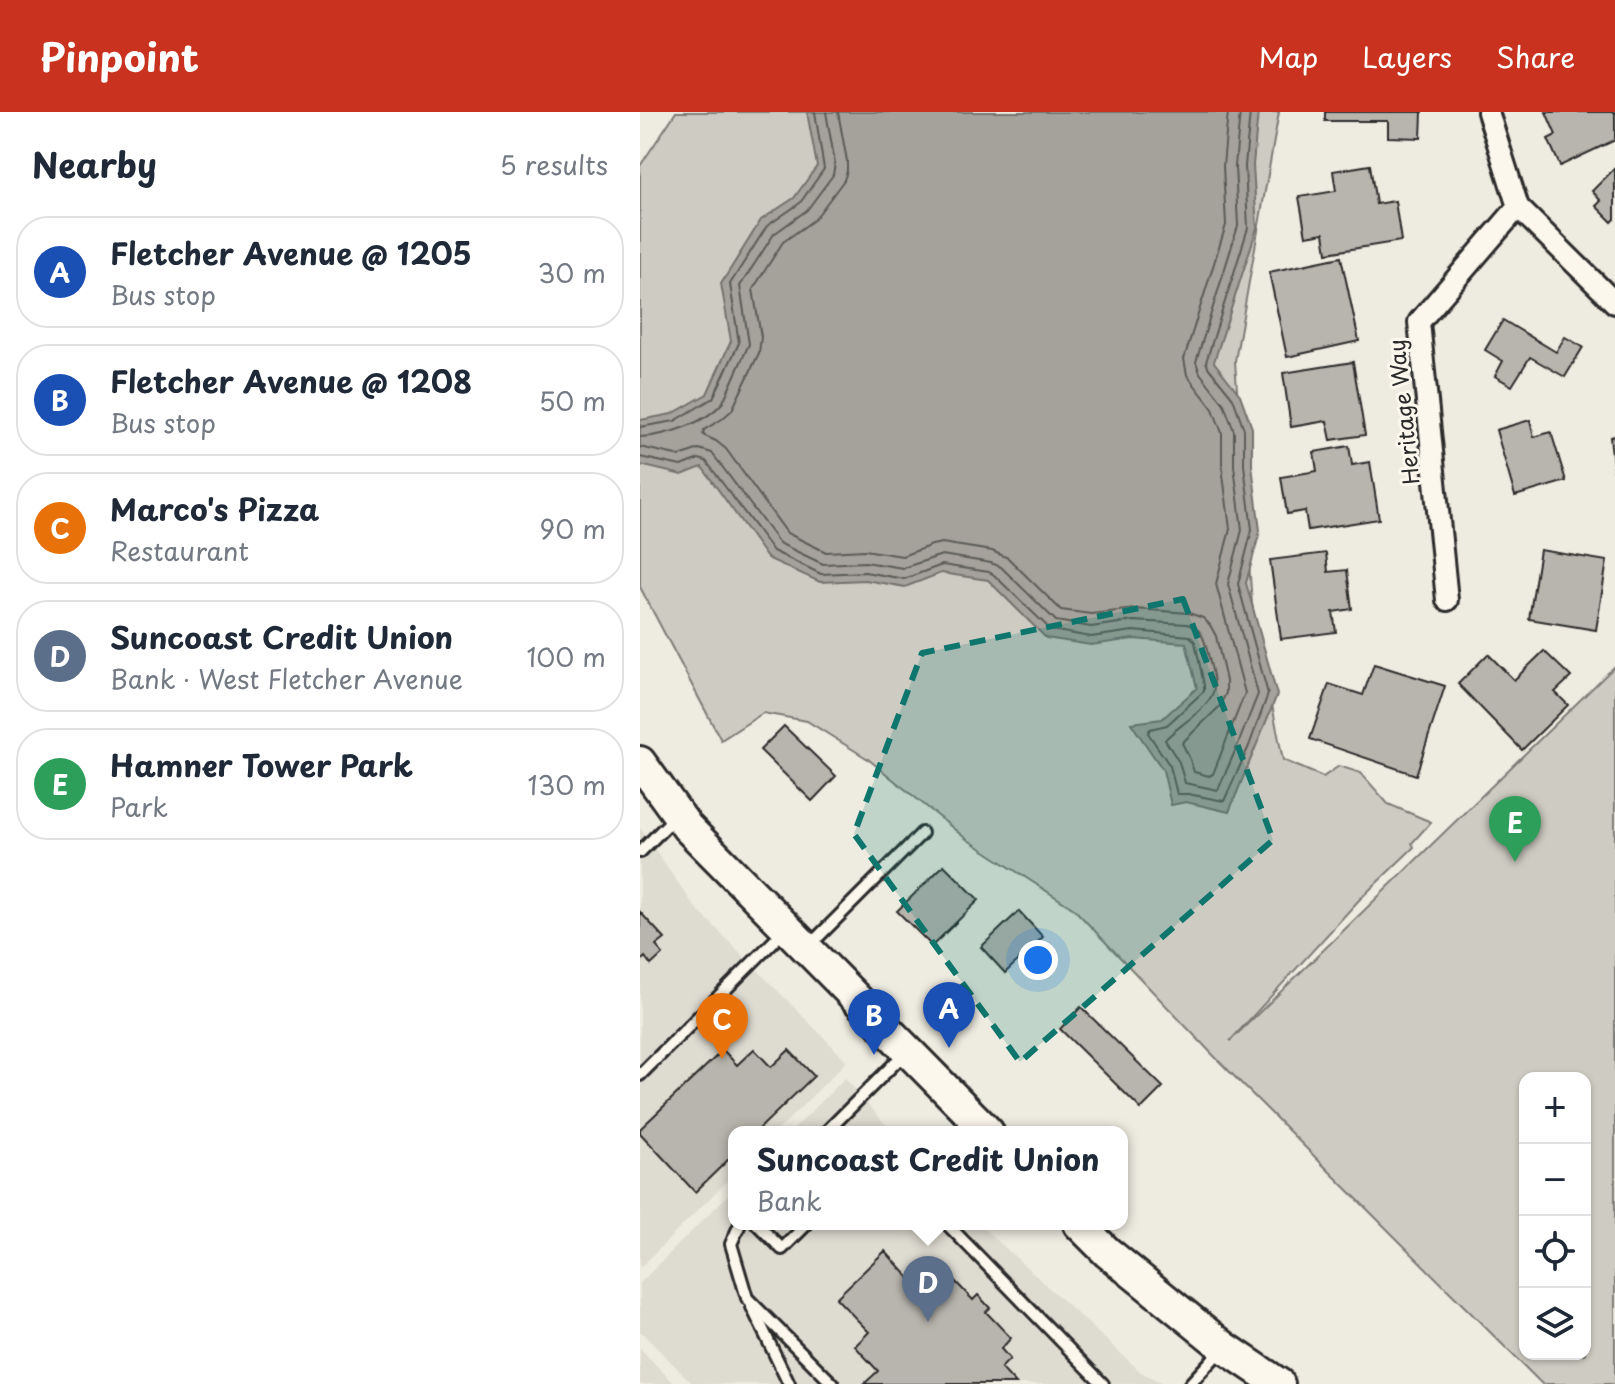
<!DOCTYPE html>
<html lang="en">
<head>
<meta charset="utf-8">
<style>
	:root { --surface:#fff; --page:#f6f6f7; --text:#1f2937; --muted:#747a83; --line:#e0e1e3; --accent:#c8321e }
	body { margin:0; font-family:"Playpen Sans",sans-serif; background:var(--page); color:var(--text) }
	.controls { position:absolute; right:24px; bottom:24px; display:grid; overflow:hidden; border-radius:16px; box-shadow:0 2px 6px #0004 }
	.controls button { width:72px; height:72px; display:grid; place-items:center; padding:0; border:0; border-bottom:2px solid var(--line); background:var(--surface); color:var(--text); font:40px sans-serif }
	.you { position:absolute; left:398px; top:848px; width:28px; height:28px; margin:-20px; border:6px solid #fff; border-radius:50%; background:#1a73e8; box-shadow:0 0 0 12px #1a73e833 }
	.badge { display:grid; place-items:center; width:52px; height:52px; border-radius:50%; background:var(--accent); color:#fff; font-size:26px; font-weight:700 }
	.pin { position:absolute; translate:-50% -66px; filter:drop-shadow(0 2px 4px #0008) }
	.pin::after { content:''; position:absolute; top:42px; width:28px; height:24px; background:inherit; clip-path:polygon(0 0,100% 0,50% 100%) }
	.popup { position:absolute; left:88px; top:1014px; width:400px; height:104px; box-sizing:border-box; display:grid; place-content:center; border-radius:16px; background:var(--surface); filter:drop-shadow(0 2px 6px #0005); font-size:26px; white-space:nowrap; color:var(--muted) }
	.popup b { font-size:30px; color:var(--text) }
	.popup::after { content:''; position:absolute; left:50%; top:100%; margin-left:-16px; border:16px solid transparent; border-top-color:var(--surface) }
	.list { margin:0; padding:0; list-style:none }
	h2 { display:flex; justify-content:space-between; align-items:center; height:104px; margin:0; padding:0 32px; font-size:34px }
	h2 small { font-size:26px; font-weight:400; color:var(--muted) }
	.list li { display:grid; grid-template-columns:52px 1fr auto; gap:24px; align-items:center; box-sizing:border-box; height:112px; margin:0 16px 16px; padding:0 16px; border:2px solid var(--line); border-radius:32px }
	.list b { display:block; font-size:30px; white-space:nowrap }
	.list p { margin:0; font-size:26px; white-space:nowrap; color:var(--muted) }
	.list em { font-size:26px; font-style:normal; color:var(--muted) }
	.icon { flex:none; width:44px; height:44px; fill:none; stroke:currentColor; stroke-width:2; stroke-linecap:round; stroke-linejoin:round }
	.map { position:relative; flex:none; width:975px; height:1272px; overflow:hidden }
	header { display:flex; align-items:center; gap:48px; box-sizing:border-box; height:112px; padding:0 40px; background:var(--accent); color:#fff }
	header strong { font-size:38px }
	nav { display:flex; gap:44px; margin-inline-start:auto; font-size:28px }
	main { display:flex }
	aside { flex:1; background:var(--surface) }
	.map>svg:first-child { display:block }
	.built { fill:#dedbd1 }
	.green { fill:#cecbc2; stroke:#7c7b76; stroke-width:2; fill-rule:evenodd }
	.water { fill:#a4a29a; stroke:#74726e; stroke-width:2 }
	.lines { fill:none; stroke-linecap:round; stroke-linejoin:round }
	.shore { stroke:#5b5b57; stroke-width:2 }
	.building { fill:#b8b5ae; stroke:#2b2b2b; stroke-width:2 }
	.lane-casing { stroke:#2b2b2b; stroke-width:16 }
	.street-casing { stroke:#2b2b2b; stroke-width:26 }
	.secondary-casing { stroke:#2b2b2b; stroke-width:36 }
	.lane { stroke:#fbf7ec; stroke-width:10 }
	.street { stroke:#fbf7ec; stroke-width:20 }
	.secondary { stroke:#fbf7ec; stroke-width:30 }
	.marked { fill:#0f766e; fill-opacity:0.2; stroke:#0f766e; stroke-width:6; stroke-dasharray:16 10; stroke-linejoin:round }
	.labels { text-anchor:middle; stroke-width:6; stroke-linejoin:round; paint-order:stroke }
	.street-label { font-size:22px; fill:#2b2b2b; stroke:#fbf7ec }
</style>
</head>
<body>
<header>
<strong>Pinpoint</strong>
<nav><a>Map</a><a>Layers</a><a>Share</a></nav>
</header>
<main>
<aside>
<h2>Nearby<small>5 results</small></h2>
<ul class="list">
<li><span class="badge" style="background:#1a4fb4">A</span><div><b>Fletcher Avenue @ 1205</b><p>Bus stop</p></div><em>30 m</em></li>
<li><span class="badge" style="background:#1a4fb4">B</span><div><b>Fletcher Avenue @ 1208</b><p>Bus stop</p></div><em>50 m</em></li>
<li><span class="badge" style="background:#e8710a">C</span><div><b>Marco's Pizza</b><p>Restaurant</p></div><em>90 m</em></li>
<li><span class="badge" style="background:#5c6f8a">D</span><div><b>Suncoast Credit Union</b><p>Bank · West Fletcher Avenue</p></div><em>100 m</em></li>
<li><span class="badge" style="background:#2e9e5b">E</span><div><b>Hamner Tower Park</b><p>Park</p></div><em>130 m</em></li>
</ul>
</aside>
<div class="map">
<svg width="975" height="1272" viewBox="0 0 975 1272">
	<rect width="100%" height="100%" fill="#eeebe0"/>
	<filter id="ink" filterUnits="userSpaceOnUse"><feTurbulence type="fractalNoise" baseFrequency=".0125" numOctaves="2"/><feDisplacementMap in="SourceGraphic" scale="16" xChannelSelector="R" yChannelSelector="G"/><feConvolveMatrix kernelMatrix="1 2 1 2 8 2 1 2 1" color-interpolation-filters="sRGB"/></filter>
	<g filter="url(#ink)">
		<g class="built">
			<polygon points="0,716 54,794 207,949 136,1020 94,1020 94,1062 0,1156"/>
			<polygon points="205,966 252,1020 151,1020"/>
			<polygon points="94,1077 94,1112 339,1112 501,1260 522,1272 53,1272 0,1219 0,1171"/>
			<polygon points="0,1237 35,1272 0,1272"/>
		</g>
		<path class="green" d="M 36,0 L 639,0 L 595,249 L 612,492 L 643,648 L 683,665 L 699,654 L 721,661 L 748,692 L 791,710 L 772,731 L 774,735 L 719,788 L 590,929 L 975,554 L 975,1272 L 902,1272 L 575,945 L 434,797 L 325,726 L 228,647 L 167,609 L 123,601 L 81,628 L 0,475 L 0,54 ZM 885,966 L 945,966 L 945,1242 L 885,1242 Z"/>
		<polygon class="water" points="167,0 618,0 613,53 617,116 574,250 600,283 612,316 612,353 620,419 606,471 637,583 589,700 546,690 531,693 523,658 491,611 522,607 557,576 546,531 493,527 451,533 406,526 348,468 301,461 265,475 225,468 180,470 127,446 62,355 42,363 0,353 0,308 32,302 67,282 91,229 81,172 121,108 154,86 177,54"/>
		<g class="lines">
			<g class="shore">
				<polyline points="198,0 207,49 207,59 204,68 175,107 143,130 113,177 121,225 119,241 92,298 82,307 64,318 63,323 76,329 86,337 147,421 186,440 225,438 262,444 292,433 302,431 352,439 368,446 421,498 451,502 495,497 549,501 563,506 570,513 576,524 586,569 586,581 579,595 542,631 549,645 554,660 569,664 573,662 605,581 576,472 590,417 582,355 582,321 573,297 547,263 544,247 586,113 583,54 588,0"/>
				<polyline points="0,315 35,309 73,286 99,231 90,172 127,114 160,91 184,57 175,0"/>
				<path d="M 0,325 C 26,324 66,311 83,290 L 109,232 L 100,174 L 134,122 L 167,98 L 193,63 L 195,51 L 186,0"/>
				<path d="M 0,335 L 40,344 L 59,337 L 72,341 L 139,431 L 183,452 L 225,450 L 263,456 L 302,443 L 351,451 L 361,455 L 416,509 L 451,515 L 493,509 L 547,512 C 563,517 564,527 568,542 C 570,552 574,563 574,573 C 576,594 536,614 525,628 L 539,650 L 545,671 L 578,678 L 599,630 L 618,582 L 588,472 L 602,418 L 594,354 L 594,319 L 584,292 L 560,261 L 556,250 L 598,114 L 595,54 L 600,0"/>
				<polyline points="0,345 41,354 59,347 66,349 133,439 181,462 225,460 264,467 302,453 349,460 354,463 411,518 451,525 493,519 550,524 555,530 564,573 564,579 527,613 510,617 508,621 530,654 537,682 548,682 584,689 609,634 628,582 598,472 612,418 604,353 604,317 593,286 568,255 566,250 608,116 605,54 610,0"/>
			</g>
		</g>
		<g class="building">
			<polygon points="685,0 782,0 781,26 748,25 748,9 685,9"/>
			<polygon points="906,0 975,0 975,28 920,54 908,27 916,23"/>
			<polygon points="730,53 736,92 755,89 761,129 687,141 684,121 666,124 659,85 696,79 693,59"/>
			<polygon points="975,56 975,107 972,110 956,94 961,89 952,79"/>
			<polygon points="701,145 719,229 647,245 629,160"/>
			<polygon points="863,208 916,240 925,225 943,235 925,265 890,245 872,274 855,264 863,249 845,238"/>
			<polygon points="713,250 725,323 691,328 687,309 651,315 643,261"/>
			<polygon points="890,308 894,325 911,320 926,369 875,384 856,318"/>
			<polygon points="975,324 975,361 974,361 970,325"/>
			<polygon points="709,334 712,353 730,350 739,407 668,418 665,399 647,402 641,365 677,359 674,340"/>
			<polygon points="900,438 967,449 956,518 889,507"/>
			<polygon points="686,441 688,460 707,458 712,497 693,500 696,520 641,527 630,448"/>
			<polygon points="904,539 931,565 915,580 928,593 882,638 818,572 848,542 874,568"/>
			<polygon points="734,552 805,574 776,663 670,627 689,572 723,583"/>
			<polygon points="144,614 196,664 172,689 120,638"/>
			<polygon points="304,753 339,788 292,834 257,799"/>
			<polygon points="379,799 403,825 365,861 341,835"/>
			<polygon points="0,800 25,827 16,834 23,842 11,853 5,845 0,850"/>
			<polygon points="441,895 523,975 501,997 420,917"/>
			<polygon points="114,937 131,955 149,938 174,964 116,1020 94,1020 94,1042 55,1080 0,1021 0,1017 83,938 97,953"/>
			<polygon points="245,1139 276,1173 287,1163 297,1173 308,1162 333,1188 338,1183 350,1196 346,1200 371,1226 361,1237 370,1247 361,1256 376,1272 224,1272 238,1259 215,1234 229,1220 196,1186"/>
		</g>
		<g class="lines">
			<defs>
				<g id="lane">
					<polyline points="0,740 36,704"/>
					<polyline points="168,835 282,721"/>
					<polyline points="0,963 145,818"/>
					<polyline points="186,1020 266,940"/>
					<polyline points="100,1112 91,1132 107,1186 193,1272"/>
					<polyline points="117,1112 142,1137 167,1112"/>
					<polyline points="307,1112 463,1272"/>
					<polyline points="112,1195 149,1272"/>
					<polyline points="550,1272 581,1238"/>
				</g>
				<g id="street">
					<polyline points="848,0 878,95 975,191"/>
					<polyline points="807,488 779,210 878,95"/>
				</g>
				<g id="secondary">
					<polyline points="0,650 47,715 348,1020"/>
					<polyline points="439,1112 467,1140 584,1235 639,1272"/>
				</g>
			</defs>
			<use href="#lane" class="lane-casing"/>
			<use href="#street" class="street-casing"/>
			<use href="#secondary" class="secondary-casing"/>
			<use href="#lane" class="lane"/>
			<use href="#street" class="street"/>
			<use href="#secondary" class="secondary"/>
		</g>
	</g>
	<path class="marked" d="M 543,487 L 633,728 L 380,950 L 214,722 L 282,541 Z"/>
	<g class="labels">
		<g class="street-label">
			<text transform="translate(764 300) rotate(-96)" y="8">Heritage Way</text>
		</g>
	</g>
</svg>
<div class="controls">
<button>+</button>
<button>−</button>
<button><svg class="icon" aria-label="locate" viewBox="0 0 24 24"><circle cx="12" cy="12" r="6"/><path d="M12 2v4M12 18v4M2 12h4M18 12h4"/></svg></button>
<button><svg class="icon" aria-label="layers" viewBox="0 0 24 24"><path d="M12 4l9 5-9 5-9-5zM3 14l9 5 9-5"/></svg></button>
</div>
<div class="you"></div>
<div class="pin badge" style="left:309px;top:936px;background:#1a4fb4">A</div>
<div class="pin badge" style="left:234px;top:943px;background:#1a4fb4">B</div>
<div class="pin badge" style="left:82px;top:947px;background:#e8710a">C</div>
<div class="pin badge" style="left:288px;top:1210px;background:#5c6f8a">D</div>
<div class="popup"><b>Suncoast Credit Union</b>Bank</div>
<div class="pin badge" style="left:875px;top:750px;background:#2e9e5b">E</div>
</div>
</main>
</body>
</html>
